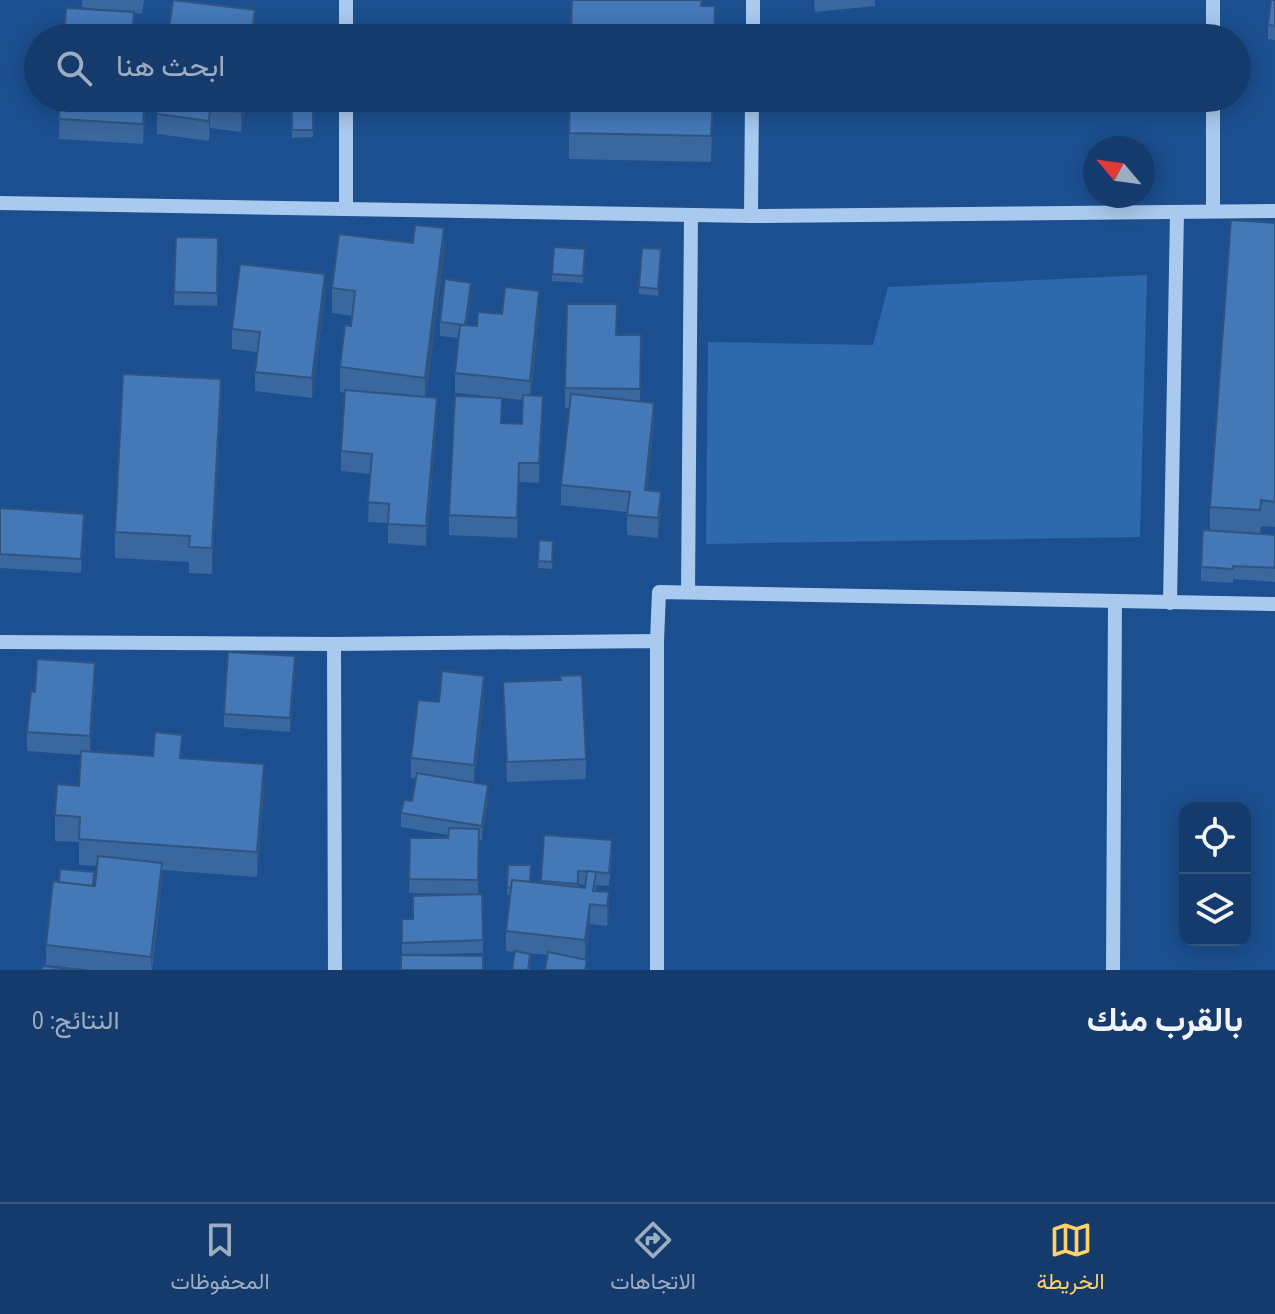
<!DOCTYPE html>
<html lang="ar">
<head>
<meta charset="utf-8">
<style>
	:root { --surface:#143b6b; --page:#214673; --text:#f1f3f6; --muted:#9dadc1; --line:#33557e; --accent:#ffd166 }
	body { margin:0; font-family:"PT Sans Narrow",Vazirmatn,sans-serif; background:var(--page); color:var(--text); direction:rtl }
	.controls { position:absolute; right:24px; bottom:24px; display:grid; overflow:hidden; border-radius:16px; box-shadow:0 4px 20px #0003 }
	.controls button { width:72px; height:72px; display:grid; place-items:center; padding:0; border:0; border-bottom:2px solid var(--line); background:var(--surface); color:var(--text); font:40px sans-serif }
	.compass { position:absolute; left:1083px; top:136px; width:72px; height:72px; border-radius:50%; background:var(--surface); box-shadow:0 4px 20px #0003; rotate:299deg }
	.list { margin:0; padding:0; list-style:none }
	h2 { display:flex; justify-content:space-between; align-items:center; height:104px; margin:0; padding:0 32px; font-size:34px }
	h2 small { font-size:26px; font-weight:400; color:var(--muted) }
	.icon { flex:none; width:44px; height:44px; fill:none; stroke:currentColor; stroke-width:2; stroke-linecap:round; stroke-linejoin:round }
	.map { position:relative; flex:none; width:1275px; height:970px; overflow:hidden; direction:ltr }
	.search { position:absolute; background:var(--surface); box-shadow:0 4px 20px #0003; left:24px; right:24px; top:24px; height:88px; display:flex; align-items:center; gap:20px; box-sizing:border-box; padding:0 28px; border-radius:44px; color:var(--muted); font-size:30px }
	.sheet { height:232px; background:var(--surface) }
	nav { display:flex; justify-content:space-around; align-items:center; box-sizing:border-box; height:112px; border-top:2px solid var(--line); background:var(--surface); font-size:22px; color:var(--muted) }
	nav a { display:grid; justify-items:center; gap:4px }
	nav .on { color:var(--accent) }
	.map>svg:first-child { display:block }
	.green { fill:#2e69ad }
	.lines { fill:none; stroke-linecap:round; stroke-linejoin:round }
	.minor { stroke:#a9c9ee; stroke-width:14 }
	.wall { fill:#3a679d; fill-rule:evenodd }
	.shaded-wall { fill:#305480 }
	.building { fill:#4478b7; stroke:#305480; stroke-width:2 }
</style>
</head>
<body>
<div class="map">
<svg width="1275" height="970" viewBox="0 0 1275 970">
	<rect width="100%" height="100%" fill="#1b4f8f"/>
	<polygon class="green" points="1147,275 1140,537 706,544 708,342 873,345 888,287"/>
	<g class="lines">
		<g class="minor">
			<polyline points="1213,0 1213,38"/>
			<polyline points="346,38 346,0"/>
			<polyline points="753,38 753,0"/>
			<polyline points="1213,98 1213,211"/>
			<polyline points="0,203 751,216 1275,211"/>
			<polyline points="346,209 346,98"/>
			<polyline points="751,216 752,98"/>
			<polyline points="688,592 691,215"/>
			<polyline points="1170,603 1177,212"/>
			<polyline points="657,641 659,592 1275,604"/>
			<polyline points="0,642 334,644 657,641 657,970"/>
			<polyline points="334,644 335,970"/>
			<polyline points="1113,970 1115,602"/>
		</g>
	</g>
	<g class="wall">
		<polygon points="82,0 144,0 142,14 134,13 134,38 64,38 103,10 82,7"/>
		<polygon points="814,0 875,0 875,6 815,12"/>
		<polygon points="1275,0 1275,40 1268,39 1268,25"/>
		<polygon points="60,98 146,98 143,144 59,139"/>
		<polygon points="246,98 241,132 210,128 209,141 157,134 157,114"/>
		<polygon points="292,98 313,98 313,137 292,138"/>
		<polygon points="713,98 711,162 569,159 569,133"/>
		<polygon points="1275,223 1275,527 1261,526 1260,534 1275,535 1275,582 1233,579 1233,583 1201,581 1201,567 1210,531 1210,507"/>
		<polygon points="176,237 218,238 217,306 174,305"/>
		<polygon points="585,249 583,283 552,281 552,274"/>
		<polygon points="444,254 426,397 437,417 426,546 388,543 388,523 368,522 370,474 341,471 341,451 345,393 340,392 340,367 351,326 352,316 332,313 332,288"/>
		<polygon points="661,256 658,296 639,294 639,287"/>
		<polygon points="325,294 312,398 255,391 255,372 257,352 232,349 232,329"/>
		<polygon points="471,297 467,325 477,326 502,314 539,311 531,395 543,416 539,483 519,482 517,538 449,535 449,515 502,423 522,424 523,400 455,393 455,373 459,338 440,336 440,322"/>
		<polygon points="616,335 641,335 640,402 654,423 647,491 661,512 658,538 627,535 627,512 561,505 561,485 570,408 565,408 565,388"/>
		<polygon points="221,404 212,574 189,573 189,562 115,558 115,532"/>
		<polygon points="0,508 84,527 81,573 0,568"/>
		<polygon points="539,540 553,541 552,569 538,568"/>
		<polygon points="295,670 290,732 224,727 224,714"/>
		<polygon points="503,682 586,759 586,779 507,782"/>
		<polygon points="95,683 90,751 182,758 264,789 257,877 162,870 162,883 152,970 91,970 46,965 46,945 95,886 97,866 79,865 79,842 55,841 55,815 79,786 81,755 27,751 27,732"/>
		<polygon points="484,696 474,782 488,798 482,840 479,840 478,894 482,894 483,953 402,955 402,919 413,919 467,894 409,893 410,838 448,838 448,835 401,827 401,813 412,801 416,778 411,778 411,758 439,702"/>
		<path d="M 544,835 L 612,854 L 609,886 L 596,885 L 596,891 L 609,892 L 609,912 L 607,926 L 590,924 L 585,959 L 587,970 L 548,955 L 527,953 L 530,954 L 530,970 L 512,970 L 515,952 L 506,951 L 506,931 L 510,895 L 507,895 L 508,865 L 531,882 L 541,883 ZM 578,884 L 585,885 L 585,888 L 578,888 Z"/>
	</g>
	<g class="shaded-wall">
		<polygon points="255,10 255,30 254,38 251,38"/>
		<polygon points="145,98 146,98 143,144 143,124"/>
		<polygon points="243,98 246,98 241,132 241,112"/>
		<polygon points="210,108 210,128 209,141 209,121"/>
		<polygon points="444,228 444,254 425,403 425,378"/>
		<polygon points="325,274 325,294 312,398 312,378"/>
		<polygon points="471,283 471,297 465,339 465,325"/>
		<polygon points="539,291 539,311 530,401 530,381"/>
		<polygon points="221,379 221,404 212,574 212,548"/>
		<polygon points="543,396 543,416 539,483 539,463"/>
		<polygon points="437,398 437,417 426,546 426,526"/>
		<polygon points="654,403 654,423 645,510 645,490"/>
		<polygon points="661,492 661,512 658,538 658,518"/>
		<polygon points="295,656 295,670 290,732 290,718"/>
		<polygon points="95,663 95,683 90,756 90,736"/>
		<polygon points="484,676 484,696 474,785 474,765"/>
		<polygon points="264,764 264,789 257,877 257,852"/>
		<polygon points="488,785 488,798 482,840 482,826"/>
		<polygon points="162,863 162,883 151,970 151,957"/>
		<polygon points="609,892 609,912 607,926 607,906"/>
		<polygon points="590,904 590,924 585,960 585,940"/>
	</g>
	<g class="building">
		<polygon points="173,0 255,10 251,38 168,38"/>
		<polygon points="572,0 702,0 701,6 715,6 714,38 571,38"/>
		<polygon points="1271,0 1275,0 1275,26 1268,25"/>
		<polygon points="66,8 134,12 132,38 64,38"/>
		<polygon points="60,98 145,98 143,124 59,119"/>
		<polygon points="160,98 243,98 241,112 210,108 209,121 157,114"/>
		<rect x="292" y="98" width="21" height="32"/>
		<polygon points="570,98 713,98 711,136 569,133"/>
		<polygon points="1231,220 1275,223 1275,502 1261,500 1260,510 1210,507"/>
		<polygon points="415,225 444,228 425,378 340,367 345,325 351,326 355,291 332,288 339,234 413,243"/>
		<polygon points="176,237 218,238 217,293 174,292"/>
		<polygon points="554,247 585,249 583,276 552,274"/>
		<polygon points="642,248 661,249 658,289 639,287"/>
		<polygon points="240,264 325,274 312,378 255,372 260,332 232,329"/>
		<polygon points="445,279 471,283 465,325 440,322"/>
		<polygon points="505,287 539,291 530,381 455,373 460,325 477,326 478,312 502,314"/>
		<polygon points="567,304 617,304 616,335 641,335 640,389 565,388"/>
		<polygon points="123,374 221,379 212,548 189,547 190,536 115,532"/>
		<polygon points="345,390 437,398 426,526 388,524 389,504 368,502 372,454 341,451"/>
		<polygon points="571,394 654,403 645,490 661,492 658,518 627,515 630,492 561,485"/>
		<polygon points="523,395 543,396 539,463 519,463 517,518 449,515 455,396 502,398 501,423 522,424"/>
		<polygon points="0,508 84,514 81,559 0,554"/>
		<polygon points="1203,530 1275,535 1275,568 1233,566 1233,569 1201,567"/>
		<polygon points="539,540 553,541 552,562 538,561"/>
		<polygon points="228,652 295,656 290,718 224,714"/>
		<polygon points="37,659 95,663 90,736 27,732 31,691 35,692"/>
		<polygon points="442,671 484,676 474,765 411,758 418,700 439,702"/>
		<polygon points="582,675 586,759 507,762 503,682 561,680 560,676"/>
		<polygon points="155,732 182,735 180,758 264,764 257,852 79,839 80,817 55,815 57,784 79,786 81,751 153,756"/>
		<polygon points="417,773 488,785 482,826 401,813 404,800 412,801"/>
		<polygon points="449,828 479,829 478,880 409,879 410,838 448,838"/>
		<polygon points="544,835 612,840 609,873 578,871 578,884 541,881"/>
		<polygon points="98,856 162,863 151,957 46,945 53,881 95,886"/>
		<polygon points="508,865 531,865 530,882 512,880 511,888 507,887"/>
		<polygon points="60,869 94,872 93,886 59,882"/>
		<polygon points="587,871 596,872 593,891 609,892 607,906 590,904 585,940 506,931 512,880 585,888"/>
		<polygon points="482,894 483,940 402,943 402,919 413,919 413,896"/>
		<polygon points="515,951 530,954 528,970 512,970"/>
		<polygon points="548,952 587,960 585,970 545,970"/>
		<polygon points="401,955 483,956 483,970 401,970"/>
		<polygon points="42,966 80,970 42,970"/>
	</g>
</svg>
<div class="controls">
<button><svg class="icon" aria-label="locate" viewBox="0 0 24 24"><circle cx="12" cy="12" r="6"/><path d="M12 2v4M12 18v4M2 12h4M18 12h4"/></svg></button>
<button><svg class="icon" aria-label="layers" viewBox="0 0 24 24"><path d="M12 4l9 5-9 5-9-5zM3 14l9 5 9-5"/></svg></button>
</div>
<svg class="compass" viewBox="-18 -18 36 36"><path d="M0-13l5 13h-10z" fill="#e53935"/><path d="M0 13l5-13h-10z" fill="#9dadc1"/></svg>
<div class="search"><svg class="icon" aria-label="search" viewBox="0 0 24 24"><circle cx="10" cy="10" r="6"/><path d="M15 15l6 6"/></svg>ابحث هنا</div>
</div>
<section class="sheet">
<h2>بالقرب منك<small>النتائج: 0</small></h2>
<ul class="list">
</ul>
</section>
<nav>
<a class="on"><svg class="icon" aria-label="map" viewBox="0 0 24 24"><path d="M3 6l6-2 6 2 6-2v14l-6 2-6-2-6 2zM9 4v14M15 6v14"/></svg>الخريطة</a>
<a><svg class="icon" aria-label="directions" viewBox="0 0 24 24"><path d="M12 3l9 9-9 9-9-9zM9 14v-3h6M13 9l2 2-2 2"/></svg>الاتجاهات</a>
<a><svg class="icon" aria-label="saved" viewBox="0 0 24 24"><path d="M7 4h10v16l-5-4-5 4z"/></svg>المحفوظات</a>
</nav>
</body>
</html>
